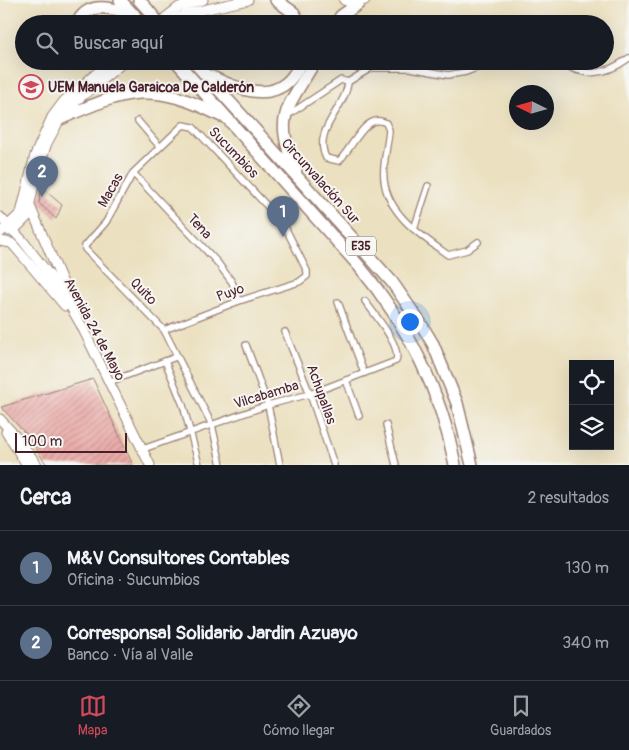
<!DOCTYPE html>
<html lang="es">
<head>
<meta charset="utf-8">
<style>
	:root { --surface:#171b24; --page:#20242c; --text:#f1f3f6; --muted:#9ea1a6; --line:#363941; --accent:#d1495b }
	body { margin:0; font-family:Pangolin,sans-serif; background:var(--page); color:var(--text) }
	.controls { position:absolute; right:15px; bottom:15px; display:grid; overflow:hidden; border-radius:0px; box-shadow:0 5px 20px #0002 }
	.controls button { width:45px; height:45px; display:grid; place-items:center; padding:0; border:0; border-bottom:1px solid var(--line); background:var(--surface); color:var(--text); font:25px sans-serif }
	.compass { position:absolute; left:509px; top:85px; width:45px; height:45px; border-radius:50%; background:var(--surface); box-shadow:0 5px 20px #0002; rotate:275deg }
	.scale { position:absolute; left:15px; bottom:12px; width:112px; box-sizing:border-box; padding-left:5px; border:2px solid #4a1f2b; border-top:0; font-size:14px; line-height:18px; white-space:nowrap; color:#4a1f2b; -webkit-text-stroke:4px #f6f6f2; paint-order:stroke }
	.you { position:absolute; left:409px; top:321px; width:18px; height:18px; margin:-12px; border:4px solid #fff; border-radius:50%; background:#1a73e8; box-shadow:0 0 0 8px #1a73e833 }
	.badge { display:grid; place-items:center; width:32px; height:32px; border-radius:50%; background:var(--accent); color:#fff; font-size:16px; font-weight:700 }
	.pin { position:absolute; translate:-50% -41px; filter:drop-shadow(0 1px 2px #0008) }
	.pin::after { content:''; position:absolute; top:26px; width:18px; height:15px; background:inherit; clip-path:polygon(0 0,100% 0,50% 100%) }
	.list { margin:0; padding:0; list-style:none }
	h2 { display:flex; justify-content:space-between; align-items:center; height:65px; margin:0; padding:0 20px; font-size:21px }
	h2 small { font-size:16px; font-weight:400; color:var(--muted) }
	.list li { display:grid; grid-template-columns:32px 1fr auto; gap:15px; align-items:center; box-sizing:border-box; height:75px; padding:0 20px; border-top:1px solid var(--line) }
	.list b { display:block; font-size:19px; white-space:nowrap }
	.list p { margin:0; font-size:16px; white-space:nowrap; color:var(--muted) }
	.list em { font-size:16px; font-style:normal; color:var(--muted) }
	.icon { flex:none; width:28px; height:28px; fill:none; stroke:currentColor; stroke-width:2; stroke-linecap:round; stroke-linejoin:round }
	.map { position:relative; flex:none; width:629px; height:465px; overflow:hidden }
	.search { position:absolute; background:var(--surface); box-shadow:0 5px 20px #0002; left:15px; right:15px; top:15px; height:55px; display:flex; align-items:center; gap:12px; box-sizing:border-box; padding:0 18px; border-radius:28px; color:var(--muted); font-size:19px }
	.sheet { height:215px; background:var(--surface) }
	nav { display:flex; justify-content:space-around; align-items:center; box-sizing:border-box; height:70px; border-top:1px solid var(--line); background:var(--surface); font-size:14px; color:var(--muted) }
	nav a { display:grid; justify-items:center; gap:2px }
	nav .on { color:var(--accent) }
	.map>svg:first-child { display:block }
	.building { fill:url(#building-hatch) }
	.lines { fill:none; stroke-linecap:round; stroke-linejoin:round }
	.street-casing { stroke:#9a8075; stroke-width:8 }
	.secondary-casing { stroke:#9a8075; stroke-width:11 }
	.highway-casing { stroke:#9a8075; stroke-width:14 }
	.street { stroke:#fff; stroke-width:5.5 }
	.secondary { stroke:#fff; stroke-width:9 }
	.highway { stroke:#fff; stroke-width:11 }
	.highway-bridge-casing { stroke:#9a8075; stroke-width:14; stroke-linecap:butt }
	.highway-bridge { stroke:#fff; stroke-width:11 }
	.labels { text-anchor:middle; stroke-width:4; stroke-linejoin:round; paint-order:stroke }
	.shield { fill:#f6f6f2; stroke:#7e6067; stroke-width:1 }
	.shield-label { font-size:12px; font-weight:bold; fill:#4a1f2b }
	.poi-label { font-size:14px; font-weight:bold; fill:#4a1f2b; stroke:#f6f6f2; text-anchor:start }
	.street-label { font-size:14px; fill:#4a1f2b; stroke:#f6f6f2 }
</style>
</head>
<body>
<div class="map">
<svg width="629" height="465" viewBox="0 0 629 465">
	<defs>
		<pattern id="building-hatch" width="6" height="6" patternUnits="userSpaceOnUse" patternTransform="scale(1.25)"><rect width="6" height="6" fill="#eaaca9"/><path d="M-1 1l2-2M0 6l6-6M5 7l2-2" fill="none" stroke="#c08b8a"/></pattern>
	</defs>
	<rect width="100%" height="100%" fill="#f6f6f2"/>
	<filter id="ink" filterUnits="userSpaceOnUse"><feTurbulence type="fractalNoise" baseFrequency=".02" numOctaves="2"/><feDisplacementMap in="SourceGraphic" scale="10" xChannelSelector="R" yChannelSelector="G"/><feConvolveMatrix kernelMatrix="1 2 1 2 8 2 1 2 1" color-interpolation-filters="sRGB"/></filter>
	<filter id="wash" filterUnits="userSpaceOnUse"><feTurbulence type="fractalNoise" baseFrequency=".0096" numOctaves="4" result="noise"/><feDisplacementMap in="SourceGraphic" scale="20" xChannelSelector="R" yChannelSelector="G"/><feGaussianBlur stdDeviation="1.12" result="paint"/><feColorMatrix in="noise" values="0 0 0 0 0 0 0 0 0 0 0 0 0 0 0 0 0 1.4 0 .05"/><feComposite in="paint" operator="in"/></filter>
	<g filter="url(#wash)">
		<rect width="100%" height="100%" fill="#ebe0bf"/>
		<g id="blocks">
			<g class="building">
				<polygon points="41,187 62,205 56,219 39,203"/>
				<polygon points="93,379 133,465 47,465 26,434 1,407"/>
			</g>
		</g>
	</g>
	<g filter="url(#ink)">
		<use href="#blocks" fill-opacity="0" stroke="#9a8075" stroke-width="1"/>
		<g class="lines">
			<defs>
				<g id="street">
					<path d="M 557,61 C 584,77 603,77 629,58"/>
					<polyline points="348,82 371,68 411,68 448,75 466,72 494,61"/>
					<path d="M 288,115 L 341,80 L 348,82 C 346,108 312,130 326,158 L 339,161 C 352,149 366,111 386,123 L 389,130 C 388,146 382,164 384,180 C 388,215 423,237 448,255 L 467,250 L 478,242"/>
					<polyline points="138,121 160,147"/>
					<polyline points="133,173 217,262 232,282 239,301"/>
					<polyline points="414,229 428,186"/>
					<polyline points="338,302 364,373"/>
					<polyline points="164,330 239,301 299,282 307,276 307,271 283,223 193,127 183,125 133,173 106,222 85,246 85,249 164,330 212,425 221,465"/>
					<polyline points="285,332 310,394 334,465"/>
					<polyline points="246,345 268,405 280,465"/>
					<polyline points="165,361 183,405 199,465"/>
					<polyline points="346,380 359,416"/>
					<polyline points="109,382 176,357"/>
					<polyline points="386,425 396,465"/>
					<path d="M 143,449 L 268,405 L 310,394 L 396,361 C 402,346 374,314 365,301"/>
				</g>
				<g id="secondary">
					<polyline points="344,0 354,4 365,0"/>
					<polyline points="157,24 179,7 203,0"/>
					<polyline points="169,24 185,14 248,0"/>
					<polyline points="30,206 66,290"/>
					<polyline points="0,217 23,241 61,290 81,325 150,465"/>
					<polyline points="9,231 13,231 27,217 36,175 47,143 60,119 70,106 125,61"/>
					<polyline points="0,233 21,213 35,155 52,117 64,101 111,61"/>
					<polyline points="0,241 11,243 15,247 65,306"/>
					<polyline points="0,419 18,439 37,465"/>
					<polyline points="6,432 27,465"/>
				</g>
				<g id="highway">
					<polyline points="120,0 142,24"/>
					<polyline points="139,0 148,10"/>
					<polyline points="276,0 294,13 300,24"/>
					<path d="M 77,24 C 87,0 112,8 134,14"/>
					<polyline points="336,24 341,16 358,4"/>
					<path d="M 176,61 L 359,266 C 407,324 441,391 455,465"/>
					<polyline points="193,61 392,282 421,324 433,344 457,403 472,465"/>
					<path d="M 210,76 C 243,92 283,107 301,61"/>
					<path d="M 60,119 C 127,89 154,81 221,116"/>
					<path d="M 296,170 C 272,116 288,108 315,61"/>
				</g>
			</defs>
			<use href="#street" class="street-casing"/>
			<use href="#secondary" class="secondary-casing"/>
			<use href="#highway" class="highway-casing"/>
			<use href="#street" class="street"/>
			<use href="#secondary" class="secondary"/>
			<use href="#highway" class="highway"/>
			<defs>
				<polyline id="highway-bridge" points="148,10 160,24"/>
			</defs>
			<use href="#highway-bridge" class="highway-bridge-casing"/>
			<use href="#highway-bridge" class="highway-bridge"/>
		</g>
	</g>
	<defs>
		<symbol id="school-ring" viewBox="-11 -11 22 22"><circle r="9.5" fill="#f6f6f2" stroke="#d1495b" stroke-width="1.5"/><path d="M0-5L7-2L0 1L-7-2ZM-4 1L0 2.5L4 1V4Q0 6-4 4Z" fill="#d1495b"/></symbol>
	</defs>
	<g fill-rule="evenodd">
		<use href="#school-ring" x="17" y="73" width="28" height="28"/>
	</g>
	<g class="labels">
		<rect class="shield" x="346" y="236.5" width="30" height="19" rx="4"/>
		<g class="shield-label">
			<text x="361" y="250">E35</text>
		</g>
		<g class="poi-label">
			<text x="48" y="92">UEM Manuela Garaicoa De Calderón</text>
		</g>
		<g class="street-label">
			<text transform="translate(234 152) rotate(46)" y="5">Sucumbios</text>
			<text transform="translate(321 181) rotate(48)" y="5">Circunvalación Sur</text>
			<text transform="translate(110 190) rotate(-61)" y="5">Macas</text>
			<text transform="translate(200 226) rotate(47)" y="5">Tena</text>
			<text transform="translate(144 291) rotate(46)" y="5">Quito</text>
			<text transform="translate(230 292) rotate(-20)" y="5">Puyo</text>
			<text transform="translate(95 329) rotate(62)" y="5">Avenida 24 de Mayo</text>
			<text transform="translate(266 394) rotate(-17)" y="5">Vilcabamba</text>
			<text transform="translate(322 394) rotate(70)" y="5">Achupallas</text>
		</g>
	</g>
</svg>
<div class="controls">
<button><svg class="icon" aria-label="locate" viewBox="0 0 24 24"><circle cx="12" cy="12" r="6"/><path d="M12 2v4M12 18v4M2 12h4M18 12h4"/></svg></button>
<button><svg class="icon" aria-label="layers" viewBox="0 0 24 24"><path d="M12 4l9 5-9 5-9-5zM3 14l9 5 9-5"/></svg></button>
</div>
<svg class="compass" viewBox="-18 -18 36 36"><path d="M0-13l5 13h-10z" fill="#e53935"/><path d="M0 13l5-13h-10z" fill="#9ea1a6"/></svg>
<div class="scale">100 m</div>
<div class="you"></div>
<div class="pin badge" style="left:283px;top:237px;background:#5c6f8a">1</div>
<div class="pin badge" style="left:42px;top:197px;background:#5c6f8a">2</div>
<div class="search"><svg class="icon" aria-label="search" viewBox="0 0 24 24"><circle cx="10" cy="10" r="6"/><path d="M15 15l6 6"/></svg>Buscar aquí</div>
</div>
<section class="sheet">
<h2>Cerca<small>2 resultados</small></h2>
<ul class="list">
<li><span class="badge" style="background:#5c6f8a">1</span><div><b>M&amp;V Consultores Contables</b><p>Oficina · Sucumbios</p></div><em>130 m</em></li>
<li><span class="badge" style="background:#5c6f8a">2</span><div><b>Corresponsal Solidario Jardin Azuayo</b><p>Banco · Vía al Valle</p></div><em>340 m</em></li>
</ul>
</section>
<nav>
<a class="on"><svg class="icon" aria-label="map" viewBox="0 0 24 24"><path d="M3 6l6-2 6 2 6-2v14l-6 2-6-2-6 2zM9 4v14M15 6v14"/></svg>Mapa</a>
<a><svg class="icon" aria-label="directions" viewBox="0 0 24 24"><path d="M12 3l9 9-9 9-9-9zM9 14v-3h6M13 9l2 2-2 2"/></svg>Cómo llegar</a>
<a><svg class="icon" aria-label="saved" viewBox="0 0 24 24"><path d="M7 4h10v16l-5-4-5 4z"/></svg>Guardados</a>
</nav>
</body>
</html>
